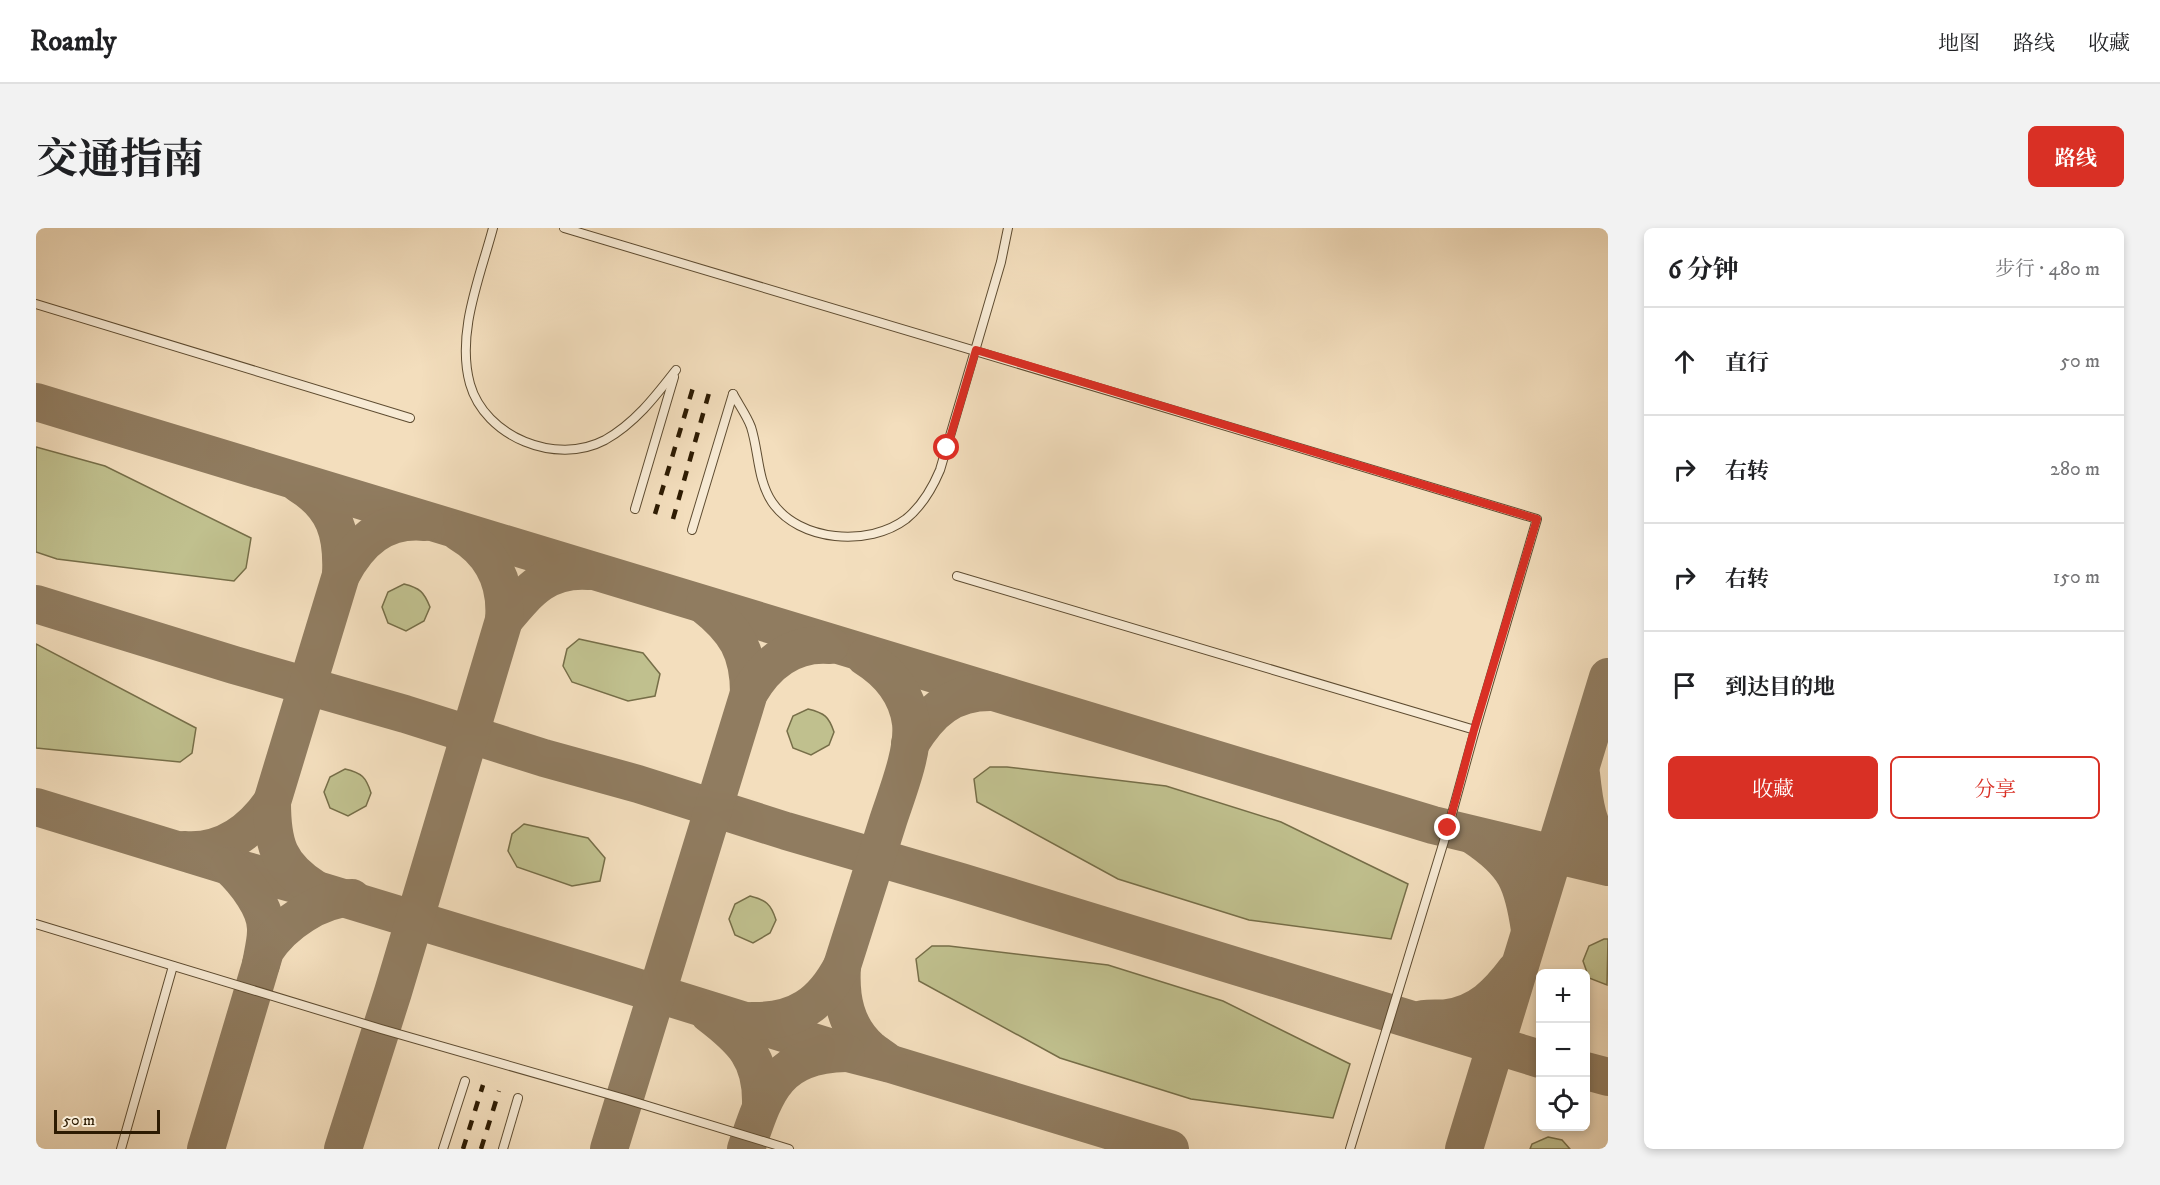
<!DOCTYPE html>
<html lang="zh">
<head>
<meta charset="utf-8">
<style>
	:root { --surface:#fff; --page:#f2f2f2; --text:#202124; --muted:#757577; --line:#e0e0e0; --accent:#d93025 }
	body { margin:0; font-family:"IM FELL DW Pica","Noto Serif SC",serif; background:var(--page); color:var(--text) }
	.controls { position:absolute; right:18px; bottom:18px; display:grid; overflow:hidden; border-radius:9px; box-shadow:0 3px 9px #0003 }
	.controls button { width:54px; height:54px; display:grid; place-items:center; padding:0; border:0; border-bottom:2px solid var(--line); background:var(--surface); color:var(--text); font:30px sans-serif }
	.scale { position:absolute; left:18px; bottom:15px; width:106px; box-sizing:border-box; padding-left:6px; border:3px solid #2d1b02; border-top:0; font-size:16px; line-height:21px; white-space:nowrap; color:#2d1b02; -webkit-text-stroke:4px #f7ead4; paint-order:stroke }
	.stop { position:absolute; width:18px; height:18px; margin:-14px; border:4px solid #d93025; border-radius:50%; background:#fff }
	.stop.end { background:#d93025; border-color:#fff; box-shadow:0 2px 6px #0008 }
	.list { margin:0; padding:0; list-style:none }
	h2 { display:flex; justify-content:space-between; align-items:center; height:78px; margin:0; padding:0 24px; font-size:26px }
	h2 small { font-size:20px; font-weight:400; color:var(--muted) }
	.list li { display:grid; grid-template-columns:39px 1fr auto; gap:18px; align-items:center; box-sizing:border-box; height:108px; padding:0 24px; border-top:2px solid var(--line) }
	.list b { display:block; font-size:22px; white-space:nowrap }
	.list em { font-size:20px; font-style:normal; color:var(--muted) }
	.actions { display:flex; gap:12px; padding:18px 24px }
	.actions a { flex:1; padding:14px 0; border:2px solid var(--accent); border-radius:9px; text-align:center; font-size:21px; color:var(--accent) }
	.actions .main { background:var(--accent); color:#fff }
	.icon { flex:none; width:33px; height:33px; fill:none; stroke:currentColor; stroke-width:2; stroke-linecap:round; stroke-linejoin:round }
	.map { position:relative; flex:none; width:1572px; height:921px; overflow:hidden; border-radius:9px }
	header { display:flex; align-items:center; gap:36px; box-sizing:border-box; height:84px; padding:0 30px; background:var(--surface); border-bottom:2px solid var(--line) }
	header strong { font-size:28px }
	nav { display:flex; gap:33px; margin-inline-start:auto; font-size:21px }
	.intro { display:flex; align-items:center; justify-content:space-between; box-sizing:border-box; height:144px; padding:0 36px }
	h1 { margin:0; font-size:42px }
	.button { padding:15px 27px; border-radius:9px; background:var(--accent); color:#fff; font-size:21px; font-weight:700 }
	main { display:flex; gap:36px; padding:0 36px }
	aside { flex:1; background:var(--surface); border-radius:9px; box-shadow:0 3px 9px #0003 }
	.map>svg:first-child { display:block }
	.green { fill:#c0c08e; stroke:#766e48; stroke-width:1.5 }
	.lines { fill:none; stroke-linecap:round; stroke-linejoin:round }
	.taxiway { stroke:#907c60; stroke-width:38 }
	.lane-casing { stroke:#5e4c31; stroke-width:10 }
	.lane { stroke:#f7ead4; stroke-width:8 }
	.rail { stroke:#2d1b02; stroke-width:4.5; stroke-dasharray:10 10; stroke-linecap:butt }
	.route { stroke:#d93025; stroke-width:8 }
</style>
</head>
<body>
<header>
<strong>Roamly</strong>
<nav><a>地图</a><a>路线</a><a>收藏</a></nav>
</header>
<div class="intro"><h1>交通指南</h1><a class="button">路线</a></div>
<main>
<div class="map">
<svg width="1572" height="921" viewBox="0 0 1572 921">
	<rect width="100%" height="100%" fill="#f3debd"/>
	<filter id="stains"><feTurbulence type="fractalNoise" baseFrequency=".00333" numOctaves="4"/><feColorMatrix values="0 0 0 0 .2 0 0 0 0 .09 0 0 0 0 .02 0 0 0 .5 -.17"/></filter>
	<radialGradient id="worn" r=".72"><stop offset=".6" stop-color="#630" stop-opacity="0"/><stop offset="1" stop-color="#630" stop-opacity=".3"/></radialGradient>
	<g class="green">
		<polygon points="0,219 69,238 215,310 210,340 198,353 21,331 0,324"/>
		<path d="M 368,356 C 384,360 388,364 394,379 L 388,393 L 370,403 L 352,395 L 346,379 L 352,364 Z"/>
		<polygon points="543,411 607,425 624,446 619,468 592,473 536,454 527,438 531,421"/>
		<polygon points="0,416 160,500 156,525 144,534 0,520"/>
		<path d="M 772,481 C 789,485 793,489 798,504 L 793,517 L 775,527 L 757,520 L 751,503 L 757,488 Z"/>
		<polygon points="954,539 971,539 1130,558 1245,594 1372,656 1355,711 1213,692 1082,651 941,574 938,551"/>
		<path d="M 309,541 C 326,545 330,549 335,565 L 330,578 L 312,588 L 294,580 L 288,564 L 294,549 Z"/>
		<polygon points="488,596 552,610 569,630 564,653 536,658 481,639 472,623 476,606"/>
		<path d="M 714,668 C 730,672 735,676 740,692 L 734,705 L 717,715 L 699,707 L 693,691 L 699,676 Z"/>
		<polygon points="1568,711 1572,711 1571,757 1553,750 1547,733 1553,718"/>
		<polygon points="896,718 913,718 1072,737 1187,773 1314,836 1297,890 1155,871 1024,830 883,753 880,731"/>
		<polygon points="1512,909 1526,912 1534,921 1494,921 1496,916"/>
	</g>
	<g class="lines">
		<g class="taxiway">
			<polyline points="0,174 1397,597 1572,639"/>
			<path d="M 263,256 C 299,278 307,306 305,347"/>
			<polyline points="0,376 198,437 369,486 508,530 602,556 750,603 925,654 1504,831"/>
			<path d="M 668,377 C 700,402 713,424 713,465"/>
			<path d="M 468,392 C 493,362 511,340 553,343"/>
			<path d="M 874,516 C 894,483 916,463 957,464"/>
			<path d="M 1545,546 C 1548,575 1551,602 1572,623"/>
			<polyline points="0,579 193,638 284,663 548,743 812,825 855,836 1134,921"/>
			<path d="M 1438,608 C 1480,636 1487,654 1494,702"/>
			<path d="M 148,622 C 186,625 215,604 236,574"/>
			<path d="M 193,638 C 209,653 231,680 230,703 C 230,713 227,725 225,736"/>
			<path d="M 279,661 C 242,637 236,616 236,574 L 305,347 C 323,313 348,290 389,294"/>
			<path d="M 806,738 C 804,769 809,799 834,821 C 840,826 847,830 853,835"/>
			<path d="M 673,786 C 707,812 726,830 725,876"/>
			<path d="M 1387,791 C 1395,790 1403,791 1411,790 C 1443,786 1462,766 1480,742"/>
			<path d="M 716,793 C 760,794 786,776 806,738 C 821,690 837,641 852,593 C 861,565 878,524 875,495 C 871,465 853,444 829,429"/>
			<polyline points="1550,843 1572,849"/>
			<path d="M 170,921 L 229,723 C 246,696 284,670 316,670"/>
			<path d="M 307,921 L 357,764 L 468,392 C 471,355 456,324 424,305"/>
			<path d="M 573,921 L 713,465 C 731,434 757,414 794,417"/>
			<path d="M 710,921 C 730,862 740,827 810,825"/>
			<polyline points="1428,921 1572,449"/>
		</g>
		<defs>
			<g id="lane">
				<path d="M 457,0 C 444,49 420,105 434,156 C 449,209 520,238 569,212 C 599,195 619,169 640,142"/>
				<polyline points="528,0 1501,291 1439,502 1412,600 1314,921"/>
				<polyline points="0,76 374,190"/>
				<path d="M 697,166 C 703,177 711,188 715,199 C 723,224 721,251 736,274 C 763,314 833,319 870,291 C 886,278 896,261 904,242 L 965,34 L 972,0"/>
				<polyline points="599,281 638,149"/>
				<polyline points="656,302 697,166"/>
				<polyline points="921,348 1439,502"/>
				<polyline points="0,696 345,801 589,871 753,921"/>
				<polyline points="85,921 137,738"/>
				<polyline points="407,921 429,853"/>
				<polyline points="467,921 482,870"/>
			</g>
		</defs>
		<use href="#lane" class="lane-casing"/>
		<use href="#lane" class="lane"/>
		<g class="rail">
			<polyline points="619,286 659,153"/>
			<polyline points="637,291 675,158"/>
			<polyline points="427,921 447,857"/>
			<polyline points="445,921 463,863"/>
		</g>
	</g>
	<g class="lines">
		<polyline class="route" points="911,220 940,122 1501,291 1438,502 1412,600"/>
	</g>
	<rect width="100%" height="100%" filter="url(#stains)"/>
	<rect width="100%" height="100%" fill="url(#worn)"/>
</svg>
<div class="controls">
<button>+</button>
<button>−</button>
<button><svg class="icon" aria-label="locate" viewBox="0 0 24 24"><circle cx="12" cy="12" r="6"/><path d="M12 2v4M12 18v4M2 12h4M18 12h4"/></svg></button>
</div>
<div class="scale">50 m</div>
<div class="stop" style="left:911px;top:220px"></div>
<div class="stop end" style="left:1412px;top:600px"></div>
</div>
<aside>
<h2>6 分钟<small>步行 · 480 m</small></h2>
<ul class="list">
<li><svg class="icon" aria-label="ahead" viewBox="0 0 24 24"><path d="M12 20V5M6 11l6-6 6 6"/></svg><div><b>直行</b></div><em>50 m</em></li>
<li><svg class="icon" aria-label="right" viewBox="0 0 24 24"><path d="M7 20v-9h11M14 6l5 5-5 5"/></svg><div><b>右转</b></div><em>280 m</em></li>
<li><svg class="icon" aria-label="right" viewBox="0 0 24 24"><path d="M7 20v-9h11M14 6l5 5-5 5"/></svg><div><b>右转</b></div><em>150 m</em></li>
<li><svg class="icon" aria-label="arrive" viewBox="0 0 24 24"><path d="M6 21V4h12l-3 4 3 4H6"/></svg><div><b>到达目的地</b></div></li>
</ul>
<div class="actions"><a class="main">收藏</a><a>分享</a></div>
</aside>
</main>
</body>
</html>
